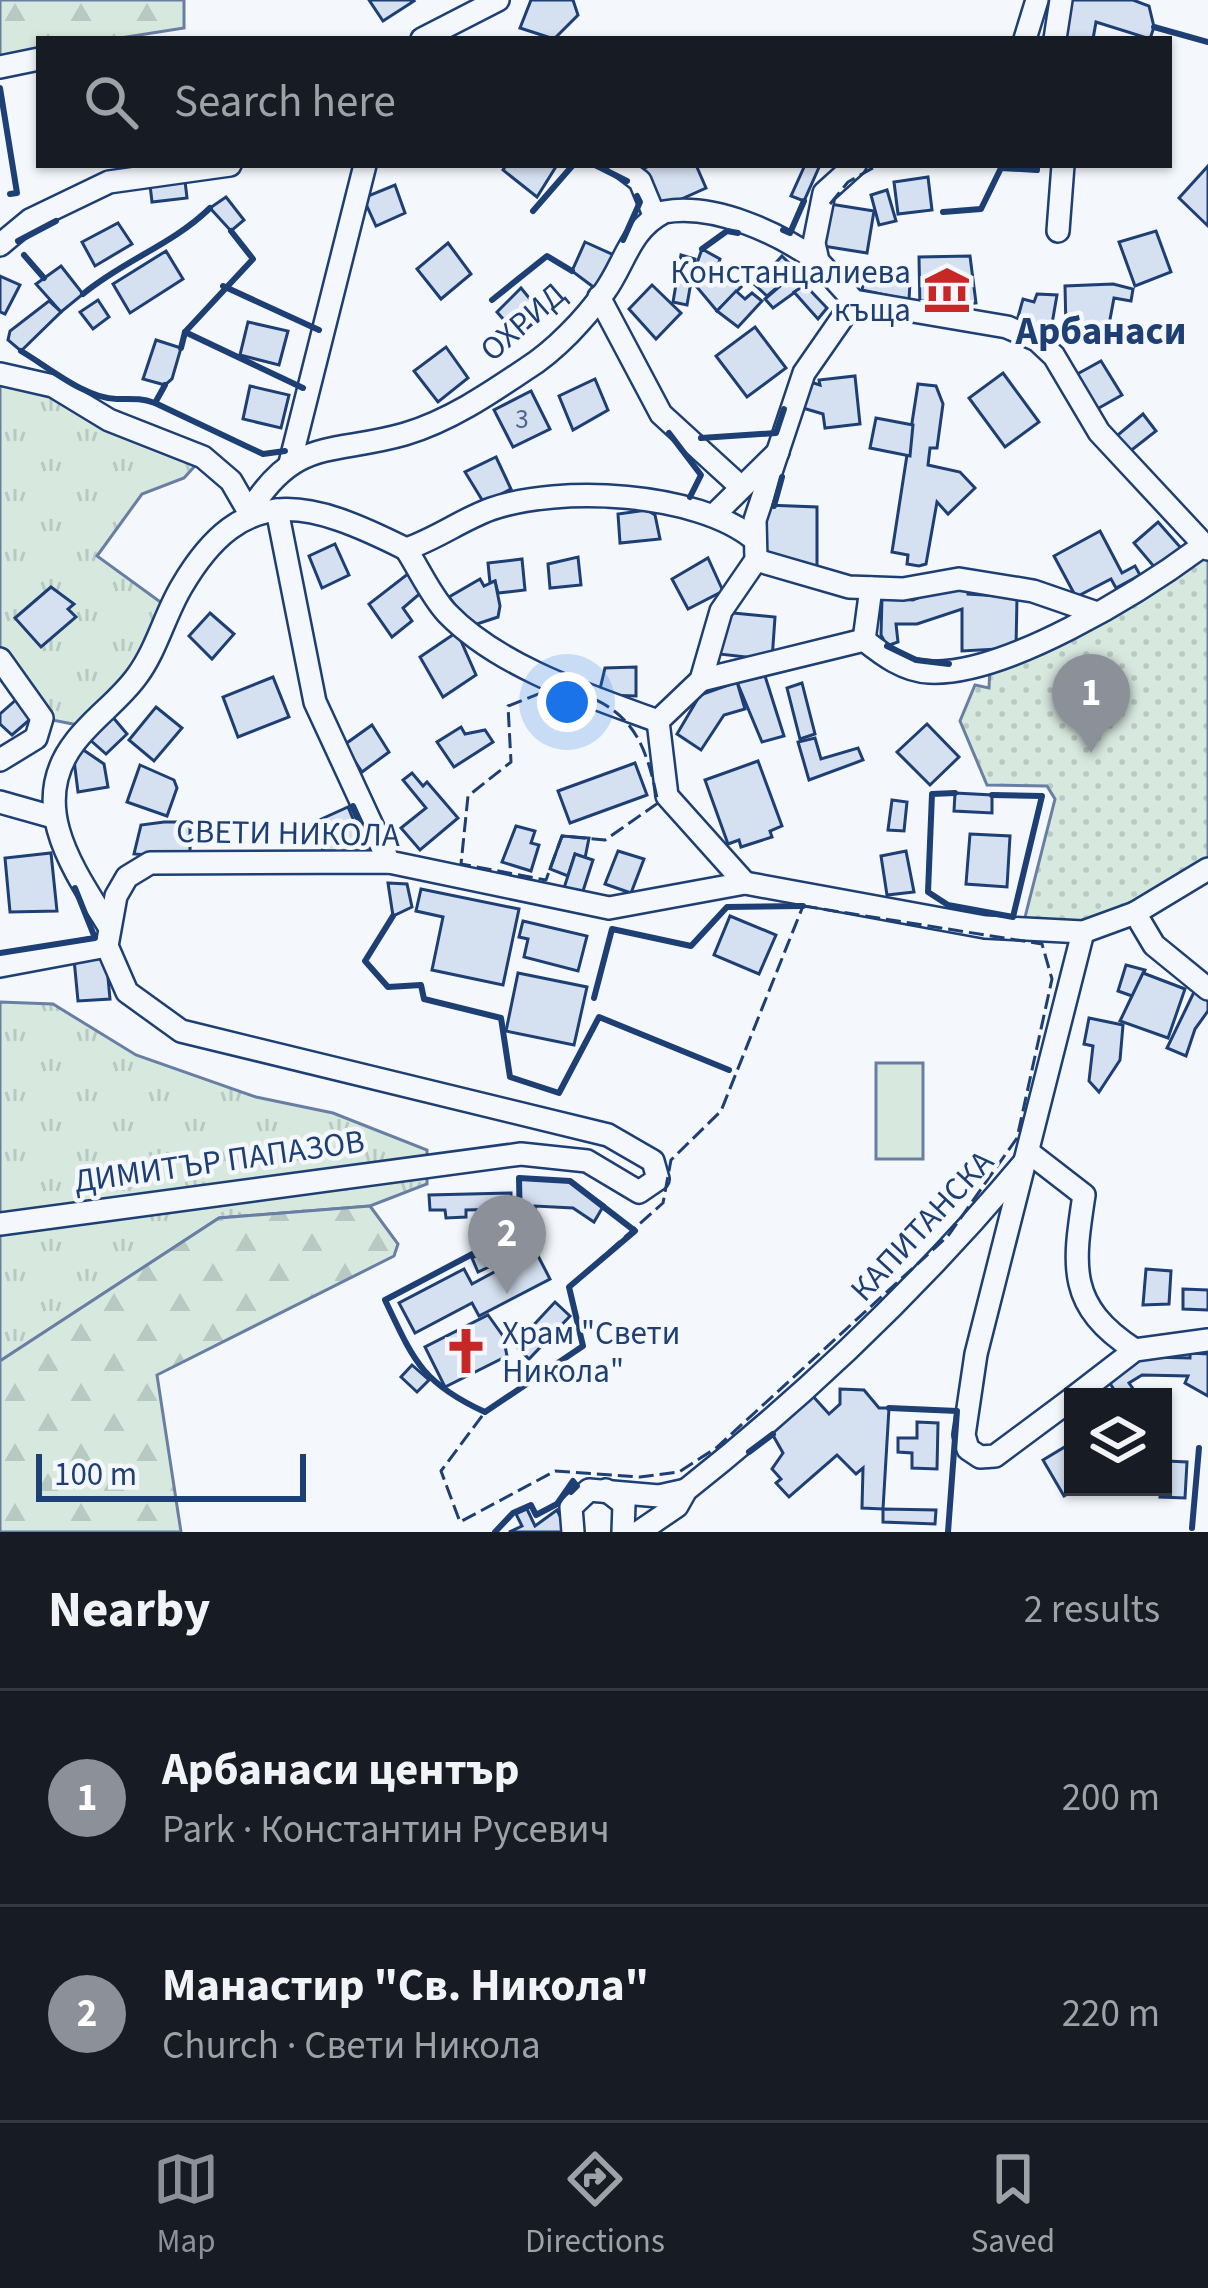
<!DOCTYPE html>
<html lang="en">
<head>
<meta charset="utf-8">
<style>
	:root { --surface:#171b24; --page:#20242c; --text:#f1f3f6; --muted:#9ea1a6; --line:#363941; --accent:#8c9099 }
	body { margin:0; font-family:"Source Sans 3",sans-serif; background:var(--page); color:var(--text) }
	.controls { position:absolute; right:36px; bottom:36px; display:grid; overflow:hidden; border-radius:0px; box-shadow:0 3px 9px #0004 }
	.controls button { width:108px; height:108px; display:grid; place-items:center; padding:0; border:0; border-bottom:3px solid var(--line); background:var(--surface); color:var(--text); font:60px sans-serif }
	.scale { position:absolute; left:36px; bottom:30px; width:270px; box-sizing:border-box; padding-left:12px; border:6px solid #1d3f73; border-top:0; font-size:33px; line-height:42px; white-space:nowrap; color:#1d3f73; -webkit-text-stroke:9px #f4f7fb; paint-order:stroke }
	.you { position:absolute; left:567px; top:702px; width:42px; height:42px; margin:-30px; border:9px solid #fff; border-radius:50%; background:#1a73e8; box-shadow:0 0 0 18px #1a73e833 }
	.badge { display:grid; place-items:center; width:78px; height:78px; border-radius:50%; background:var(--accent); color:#fff; font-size:39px; font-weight:700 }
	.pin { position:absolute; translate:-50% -99px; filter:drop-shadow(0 3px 6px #0008) }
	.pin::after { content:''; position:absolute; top:63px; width:42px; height:36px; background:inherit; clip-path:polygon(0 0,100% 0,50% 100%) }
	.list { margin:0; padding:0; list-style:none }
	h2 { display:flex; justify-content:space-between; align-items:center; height:156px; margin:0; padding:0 48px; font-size:51px }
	h2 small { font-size:39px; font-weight:400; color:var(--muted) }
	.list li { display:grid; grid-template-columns:78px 1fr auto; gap:36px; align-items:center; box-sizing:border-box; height:216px; padding:0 48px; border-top:3px solid var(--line) }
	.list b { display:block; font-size:45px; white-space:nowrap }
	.list p { margin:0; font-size:39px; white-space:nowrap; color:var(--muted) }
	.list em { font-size:39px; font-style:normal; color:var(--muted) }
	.icon { flex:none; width:66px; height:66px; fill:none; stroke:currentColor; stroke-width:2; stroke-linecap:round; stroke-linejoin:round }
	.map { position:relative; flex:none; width:1208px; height:1532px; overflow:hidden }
	.search { position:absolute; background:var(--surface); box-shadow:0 3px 9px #0004; left:36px; right:36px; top:36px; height:132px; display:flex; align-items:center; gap:30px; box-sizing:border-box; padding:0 42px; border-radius:0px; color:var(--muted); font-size:45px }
	.sheet { height:588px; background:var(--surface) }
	nav { display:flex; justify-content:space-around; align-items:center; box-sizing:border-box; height:168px; border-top:3px solid var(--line); background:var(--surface); font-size:33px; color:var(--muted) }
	nav a { display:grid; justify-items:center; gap:6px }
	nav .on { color:var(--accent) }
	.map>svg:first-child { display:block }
	.grass { fill:url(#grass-tufts); stroke:#687fa3; stroke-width:3 }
	.forest { fill:url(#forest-firs); stroke:#687fa3; stroke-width:3 }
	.park { fill:url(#park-dots); stroke:#687fa3; stroke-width:3 }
	.pitch { fill:#d7e8df; stroke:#687fa3; stroke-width:3 }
	.building { fill:#d5e0f0; stroke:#1d3f73; stroke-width:3 }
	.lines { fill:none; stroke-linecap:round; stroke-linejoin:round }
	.minor-casing { stroke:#1d3f73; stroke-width:26 }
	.minor { stroke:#f4f7fb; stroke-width:21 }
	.fence { stroke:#1d3f73; stroke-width:3; stroke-dasharray:15 6; stroke-linecap:butt }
	.wall { stroke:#1d3f73; stroke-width:6 }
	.labels { text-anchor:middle; stroke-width:9; stroke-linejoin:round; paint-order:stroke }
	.number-label { font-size:27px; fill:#4b6792 }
	.poi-label { font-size:33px; fill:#1d3f73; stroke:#f4f7fb; text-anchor:end }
	.street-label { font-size:33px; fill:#1d3f73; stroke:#f4f7fb }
	.quarter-label { font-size:39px; font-weight:bold; fill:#1d3f73; stroke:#f4f7fb }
</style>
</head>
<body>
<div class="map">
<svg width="1208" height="1532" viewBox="0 0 1208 1532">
	<defs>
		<pattern id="grass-tufts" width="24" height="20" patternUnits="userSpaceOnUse" patternTransform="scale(3)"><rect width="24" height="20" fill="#d7e8df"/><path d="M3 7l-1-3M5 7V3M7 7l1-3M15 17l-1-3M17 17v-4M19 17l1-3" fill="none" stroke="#b8c8c3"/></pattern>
		<pattern id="forest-firs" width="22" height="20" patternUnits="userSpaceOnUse" patternTransform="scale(3)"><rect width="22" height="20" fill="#d7e8df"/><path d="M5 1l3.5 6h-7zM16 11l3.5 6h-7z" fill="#b8c8c3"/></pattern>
		<pattern id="park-dots" width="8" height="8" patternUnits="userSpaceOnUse" patternTransform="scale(3)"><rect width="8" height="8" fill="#d7e8df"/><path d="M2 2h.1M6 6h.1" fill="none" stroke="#b8c8c3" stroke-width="1.8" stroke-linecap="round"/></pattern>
	</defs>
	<rect width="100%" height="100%" fill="#f4f7fb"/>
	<g class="grass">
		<polygon points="0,374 203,457 184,478 142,494 97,556 170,609 138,675 88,727 42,718 0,659"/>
		<polygon points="0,1002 53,1004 136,1055 256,1097 333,1113 427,1150 427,1184 370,1206 219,1218 0,1361"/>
	</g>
	<g class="forest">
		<polygon points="0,0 184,0 184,28 114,39 39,39 39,51 0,57"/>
		<polygon points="370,1206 398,1244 394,1256 157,1375 181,1532 0,1532 0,1361 219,1218"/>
	</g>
	<polygon class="park" points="1208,549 1208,869 1083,932 1022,929 1055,799 1047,786 987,785 960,721 975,685 989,688 990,666"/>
	<rect class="pitch" x="876" y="1063" width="47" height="96"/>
	<g class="building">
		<polygon points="369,0 413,0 414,1 383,21"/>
		<polygon points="531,0 573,0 578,15 554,39 520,28"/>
		<polygon points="1068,0 1133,0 1149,6 1154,27 1150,39 1096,22 1093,39 1061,39"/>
		<polygon points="506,165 557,165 537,197 503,170"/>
		<polygon points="651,165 696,165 706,188 659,209 641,170"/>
		<polygon points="805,165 820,165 804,201 791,196"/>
		<polygon points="1208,166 1208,226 1179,198"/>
		<polygon points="928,177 932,210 898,214 894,182"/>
		<polygon points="185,181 187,198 152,202 150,185"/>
		<polygon points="395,185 405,213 376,226 366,204 368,196"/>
		<polygon points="887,190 896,221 879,225 871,195"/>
		<polygon points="226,197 244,220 231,231 210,208"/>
		<polygon points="830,204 874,211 867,253 823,246"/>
		<polygon points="118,223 132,244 95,266 82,242"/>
		<polygon points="1156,231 1171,272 1135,286 1119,242"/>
		<polygon points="585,242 616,256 596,289 572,271"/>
		<polygon points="448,243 471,274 441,299 417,269"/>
		<polygon points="702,249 720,259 718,266 741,287 717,311 691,280"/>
		<polygon points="166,251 183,279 130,313 113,284"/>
		<polygon points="681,255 695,259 687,305 673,302"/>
		<polygon points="782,256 797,271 767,296 755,285"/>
		<polygon points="970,256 976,303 920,309 919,257"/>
		<polygon points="61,266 83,294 61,312 36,284"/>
		<polygon points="795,273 805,285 773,308 765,299"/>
		<polygon points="865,274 910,282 909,300 862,290"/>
		<polygon points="0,276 20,285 5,314 0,312"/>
		<polygon points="1113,284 1133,289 1131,301 1114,298 1108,330 1066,329 1065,286"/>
		<polygon points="652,285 681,313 656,339 629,309"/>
		<polygon points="805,285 827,308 818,319 794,292"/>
		<polygon points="521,288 543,315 518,336 497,312"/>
		<polygon points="736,291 745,299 752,293 762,301 738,327 717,311"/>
		<polygon points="1037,294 1057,295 1049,341 1016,324 1023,299 1034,302"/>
		<polygon points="98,300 109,317 93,329 80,312"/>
		<polygon points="49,301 61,312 21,351 8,340 10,331"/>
		<polygon points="248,322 288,331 279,365 240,355"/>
		<polygon points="755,327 786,368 747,397 716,356"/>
		<polygon points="156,340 181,348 172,379 165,385 143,379"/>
		<polygon points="446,347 468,378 438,402 414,371"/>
		<polygon points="1101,361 1122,395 1090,413 1070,378"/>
		<polygon points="1003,373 1039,422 1005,447 969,398"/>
		<polygon points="855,376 860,424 825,428 823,414 796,406 804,380 820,385 819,380"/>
		<polygon points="595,379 608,410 573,430 559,396"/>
		<polygon points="918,384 936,386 943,404 937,448 930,448 928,465 960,472 975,488 948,514 937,502 926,564 919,566 907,564 908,555 892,552"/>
		<polygon points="250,386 289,395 281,428 243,419"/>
		<polygon points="531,391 550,429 513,447 494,410"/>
		<polygon points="1143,414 1156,431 1124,456 1113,439"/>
		<polygon points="876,418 913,425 910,456 870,448"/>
		<polygon points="496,457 511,489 484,503 465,472"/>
		<polygon points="766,505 817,507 817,567 761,553"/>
		<polygon points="647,510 655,515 660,539 620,543 618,514"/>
		<polygon points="1158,522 1181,548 1156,569 1134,543"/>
		<polygon points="1100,531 1122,573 1135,566 1140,575 1116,588 1111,579 1076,597 1054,556"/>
		<polygon points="335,544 349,575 322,588 309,556"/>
		<polygon points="578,557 581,585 550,588 548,564"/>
		<polygon points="708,558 723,591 688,609 672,579"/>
		<polygon points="522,559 525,590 498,593 495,581 490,583 488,563"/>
		<polygon points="409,573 423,591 403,608 412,621 392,637 369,604"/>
		<polygon points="480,579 484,586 495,581 500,606 498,617 471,626 449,597"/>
		<polygon points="951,584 968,588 968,594 1017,597 1016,648 962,651 962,609 917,624 896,624 898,642 887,646 881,635 882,598 913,600"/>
		<polygon points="51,587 74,604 68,609 76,617 41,647 15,618"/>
		<polygon points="723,612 775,617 772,660 719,654"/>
		<polygon points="210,613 234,634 212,659 189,636"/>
		<polygon points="457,632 476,675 443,697 420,657"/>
		<polygon points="636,667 636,696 604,695 600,689 605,668"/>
		<polygon points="765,676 784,736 762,742 737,682"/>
		<polygon points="273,677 289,717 238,737 223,697"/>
		<polygon points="737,682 745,709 724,715 701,750 677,734 700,695"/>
		<polygon points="802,683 815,734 800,739 787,688"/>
		<polygon points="18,698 34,716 12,735 0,724 0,714"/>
		<polygon points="156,707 182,728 154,761 129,740"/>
		<polygon points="111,715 127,734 106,754 88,738"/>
		<polygon points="927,724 959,757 930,785 897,752"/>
		<polygon points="372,725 389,752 362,772 344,745"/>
		<polygon points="461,727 465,734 485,730 493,742 454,767 437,742"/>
		<polygon points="815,738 821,759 858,748 863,760 809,780 798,742"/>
		<polygon points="82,749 104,764 108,787 78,792 73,752"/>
		<polygon points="758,761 782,826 770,831 772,837 741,847 739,840 728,844 705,780"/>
		<polygon points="635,763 647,795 570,823 558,791"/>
		<polygon points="140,765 174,780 177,788 167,816 127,802"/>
		<polygon points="412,773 423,786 427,782 458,818 420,850 401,828 426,808 403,780"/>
		<polygon points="955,793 992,795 992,813 954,811"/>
		<polygon points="892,800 907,802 904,831 888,830"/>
		<polygon points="348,807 367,852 344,860 324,855 317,821"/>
		<polygon points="164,822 190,822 190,858 134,854 141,825"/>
		<polygon points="516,826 535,831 531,843 539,845 531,871 502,862"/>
		<polygon points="970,834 1010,836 1007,887 966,884"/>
		<polygon points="562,836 589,838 585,858 575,854 568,876 550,869"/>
		<polygon points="618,851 644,859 631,893 605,884"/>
		<polygon points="906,851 914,892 887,895 881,856"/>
		<polygon points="51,853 57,911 10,912 5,858"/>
		<polygon points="575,854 593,860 582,894 564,888"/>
		<polygon points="388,883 407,884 412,907 393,916"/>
		<polygon points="421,889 519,909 503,985 432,970 443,917 416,911"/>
		<polygon points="730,916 776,935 759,974 714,955"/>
		<polygon points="523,921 587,936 578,971 524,957 528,939 519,937"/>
		<polygon points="106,956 110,999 78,1001 74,959"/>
		<polygon points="1126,965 1145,970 1135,997 1118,991"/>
		<polygon points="518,973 587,987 574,1045 506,1031"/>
		<polygon points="1143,973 1185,989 1168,1038 1120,1021"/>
		<polygon points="1195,990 1208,1001 1208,1011 1195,1029 1186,1056 1167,1048"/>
		<polygon points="1089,1018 1123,1025 1120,1060 1099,1092 1089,1081 1093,1046 1084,1044"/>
		<polygon points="519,1178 570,1181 604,1205 594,1222 573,1208 535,1206 537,1241 520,1241"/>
		<polygon points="511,1193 511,1209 466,1210 466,1217 446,1218 445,1210 430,1210 429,1195"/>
		<polygon points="501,1244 508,1258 478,1272 472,1258"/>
		<polygon points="535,1250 550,1279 479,1316 472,1303 415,1333 399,1303 464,1269 472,1284"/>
		<polygon points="1146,1269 1171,1271 1169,1304 1143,1305"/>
		<polygon points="1183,1289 1208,1290 1208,1310 1183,1309"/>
		<polygon points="555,1302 570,1316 529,1359 515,1345"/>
		<polygon points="488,1315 503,1336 507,1356 445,1387 425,1347"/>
		<polygon points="1190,1353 1208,1354 1208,1396 1185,1383 1188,1376 1142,1375 1129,1383 1139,1397 1119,1397 1109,1382 1144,1357 1190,1358"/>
		<polygon points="412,1365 429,1380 417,1392 401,1377"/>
		<polygon points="840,1389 864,1390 879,1408 889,1408 883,1509 862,1508 863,1468 856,1474 837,1455 789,1497 776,1483 781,1479 772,1469 783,1453 770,1430 810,1393 829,1414 840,1404"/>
		<polygon points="917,1422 938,1423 937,1469 912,1468 912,1453 898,1452 898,1438 917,1438"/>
		<polygon points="1073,1442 1073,1487 1080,1487 1064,1496 1043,1460"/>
		<polygon points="1166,1461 1187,1462 1185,1498 1160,1497"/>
		<polygon points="527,1509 535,1526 557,1510 568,1532 509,1532 522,1526 516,1514"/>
		<polygon points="883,1509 936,1510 935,1524 883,1522"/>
	</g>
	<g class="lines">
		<defs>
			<g id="minor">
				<polyline points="422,39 498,0"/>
				<polyline points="1025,39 1037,0"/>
				<polyline points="1055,39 1061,0"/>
				<polyline points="0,67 39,59"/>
				<polyline points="619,165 640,181 655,217"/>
				<polyline points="855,165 824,193 814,243 818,261 854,301 1007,327 1037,340 1054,356 1099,432 1208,549"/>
				<polyline points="1058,231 1063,165"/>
				<polyline points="0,245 30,220 109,182 230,165"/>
				<polyline points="599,297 661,414 741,487"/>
				<polyline points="0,374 53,386 109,420 203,457 231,481 249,512"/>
				<polyline points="290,463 365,165"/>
				<polyline points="277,510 315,702 389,862"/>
				<path d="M 249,512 C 296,436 332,455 405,434 C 449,421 489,394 526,369 C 555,351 585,319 605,291 C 625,263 630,229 664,212 C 715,203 778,233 818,261"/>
				<polyline points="714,515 778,452"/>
				<path d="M 406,549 C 419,569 431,596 447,613 C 499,667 589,696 658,721"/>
				<polyline points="756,560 849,587 903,589 959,579 1033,591 1094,612"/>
				<polyline points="864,640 871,588"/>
				<polyline points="0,659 42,718 36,738 0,760"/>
				<path d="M 701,680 L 864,640 C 883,655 904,671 929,672 C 1005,676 1139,593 1201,547"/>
				<polyline points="0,802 53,817"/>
				<polyline points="745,883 667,796 658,721 701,680 721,611 756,560 755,520 804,373 854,301"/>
				<polyline points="1135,913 1154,945 1208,989"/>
				<path d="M 108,925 C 74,870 26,805 75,742 C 93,718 120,700 137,676 C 157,649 165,614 182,586 C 244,480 310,501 406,549 C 436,539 461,520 491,509 C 560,485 697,492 754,539"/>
				<polyline points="0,966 107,946"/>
				<path d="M 1031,1154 L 1084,1195 C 1073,1267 1067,1306 1135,1350"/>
				<polyline points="0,1224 521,1154 587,1161 639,1192 658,1179 653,1161 608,1135 181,1031 127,992 107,946 116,896 127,877 150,863 389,862 609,908 745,883 985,927 1083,932 1135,913 1208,869"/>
				<polyline points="1074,1397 1135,1350 1208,1340"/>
				<polyline points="1073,1398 995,1456 980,1457 968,1449 964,1435 976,1354 1083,932"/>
				<polyline points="606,1490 624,1504 623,1532"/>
				<polyline points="573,1532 571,1507 589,1490 659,1496 686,1490"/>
				<path d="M 639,1532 L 677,1506 L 686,1490 C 811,1391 925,1281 1027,1159"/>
			</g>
		</defs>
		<use href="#minor" class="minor-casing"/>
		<use href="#minor" class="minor"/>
		<g class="fence">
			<polyline points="830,204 848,182 878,165"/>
			<path d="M 556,687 C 629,703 645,736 658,803 L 605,840 L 562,836 L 546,880 L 461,864 L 468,796 L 511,762 L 508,706 Z"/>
			<polygon points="803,906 1042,944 1052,979 1017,1138 948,1236 716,1448 679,1472 640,1477 555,1471 460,1522 441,1471 485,1412 583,1346 569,1287 663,1203 671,1160 721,1111"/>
		</g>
		<g class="wall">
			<polyline points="1154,27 1208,42"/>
			<polyline points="0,88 17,193 10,194"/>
			<polyline points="595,165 627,181"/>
			<polyline points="533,211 573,165"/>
			<polyline points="943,212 981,209 1001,168 1037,170 1037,165"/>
			<polyline points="783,230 790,233 804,201"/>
			<polyline points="623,240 640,202 637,196"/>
			<polyline points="18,241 56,221"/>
			<polyline points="702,249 727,231 738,233"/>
			<polyline points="24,255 44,278"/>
			<polyline points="223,286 319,330"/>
			<path d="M 83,294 C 124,260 172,245 210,208"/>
			<polyline points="492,300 547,256 572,271"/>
			<polyline points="185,332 303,388"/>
			<polyline points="181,348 185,332 253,259 231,231"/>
			<path d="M 21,351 C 47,366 87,400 118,399 C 133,399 140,398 155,403 L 165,385"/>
			<polyline points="155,403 263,454 285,451"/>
			<polyline points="669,433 701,475 690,497"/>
			<polyline points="701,438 776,433 784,409"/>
			<polyline points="774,506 782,477"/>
			<polyline points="887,646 916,660 949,664"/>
			<polyline points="955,793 932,794 928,892 948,905 1013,917 1042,796 992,795"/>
			<polyline points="353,806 369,841 365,848"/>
			<polyline points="393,916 365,961 388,987 421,985 424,999 501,1018 510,1077 559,1093 599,1017 729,1070"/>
			<polyline points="0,953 95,938 75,888"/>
			<polyline points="594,998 612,929 691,946 727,907 803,906"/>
			<path d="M 519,1178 L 570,1181 L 635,1231 L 569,1287 L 583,1346 L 485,1412 C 422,1383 414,1361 385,1300 L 520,1229 Z"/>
			<polyline points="889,1408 957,1411 948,1532"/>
			<polyline points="749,1452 773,1434"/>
			<polyline points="1192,1528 1199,1448"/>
			<polyline points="495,1532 513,1513 531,1505 536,1515 557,1504 573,1481 577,1486 571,1492"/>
		</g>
	</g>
	<defs>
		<symbol id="museum-bare" viewBox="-9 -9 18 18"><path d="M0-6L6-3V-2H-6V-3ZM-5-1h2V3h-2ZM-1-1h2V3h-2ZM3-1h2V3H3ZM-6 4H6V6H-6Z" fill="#c62828" stroke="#f4f7fb" stroke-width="2.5" paint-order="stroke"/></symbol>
		<symbol id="church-bare" viewBox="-9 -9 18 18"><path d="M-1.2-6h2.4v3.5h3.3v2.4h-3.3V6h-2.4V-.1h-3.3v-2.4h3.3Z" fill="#c62828" stroke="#f4f7fb" stroke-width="2.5" paint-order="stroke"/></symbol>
	</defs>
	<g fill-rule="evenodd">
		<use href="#museum-bare" x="914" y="257" width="66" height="66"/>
		<use href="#church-bare" x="433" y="1318" width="66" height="66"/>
	</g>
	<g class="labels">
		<g class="number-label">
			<text x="522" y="428">3</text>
		</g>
		<g class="poi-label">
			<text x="911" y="283">Констанцалиева<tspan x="911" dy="38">къща</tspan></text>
			<text x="502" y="1344" text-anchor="start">Храм "Свети<tspan x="502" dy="38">Никола"</tspan></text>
		</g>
		<g class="street-label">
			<text transform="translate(522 321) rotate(-41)" y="12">ОХРИД</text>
			<text transform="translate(288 832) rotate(1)" y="12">СВЕТИ НИКОЛА</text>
			<text transform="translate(219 1160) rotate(-8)" y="12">ДИМИТЪР ПАПАЗОВ</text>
			<text transform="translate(921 1225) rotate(-47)" y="12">КАПИТАНСКА</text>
		</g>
		<g class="quarter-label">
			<text x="1101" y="344">Арбанаси</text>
		</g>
	</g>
</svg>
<div class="controls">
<button><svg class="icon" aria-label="layers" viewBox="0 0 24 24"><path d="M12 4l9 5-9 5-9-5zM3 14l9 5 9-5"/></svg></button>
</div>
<div class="scale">100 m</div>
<div class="you"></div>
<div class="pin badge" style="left:1091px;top:753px">1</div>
<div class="pin badge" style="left:507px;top:1294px">2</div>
<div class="search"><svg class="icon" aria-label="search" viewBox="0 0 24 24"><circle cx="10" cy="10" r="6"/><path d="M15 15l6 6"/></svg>Search here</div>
</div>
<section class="sheet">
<h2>Nearby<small>2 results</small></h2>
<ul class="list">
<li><span class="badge">1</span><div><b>Арбанаси център</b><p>Park · Константин Русевич</p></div><em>200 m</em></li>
<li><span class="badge">2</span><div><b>Манастир &quot;Св. Никола&quot;</b><p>Church · Свети Никола</p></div><em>220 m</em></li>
</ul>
</section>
<nav>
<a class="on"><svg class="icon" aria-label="map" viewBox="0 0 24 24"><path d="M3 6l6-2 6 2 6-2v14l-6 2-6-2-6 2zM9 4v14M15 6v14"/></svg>Map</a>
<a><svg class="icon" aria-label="directions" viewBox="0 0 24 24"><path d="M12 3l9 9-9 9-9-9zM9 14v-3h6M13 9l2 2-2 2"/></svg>Directions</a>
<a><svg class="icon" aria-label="saved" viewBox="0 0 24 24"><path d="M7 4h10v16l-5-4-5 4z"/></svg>Saved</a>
</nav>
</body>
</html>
